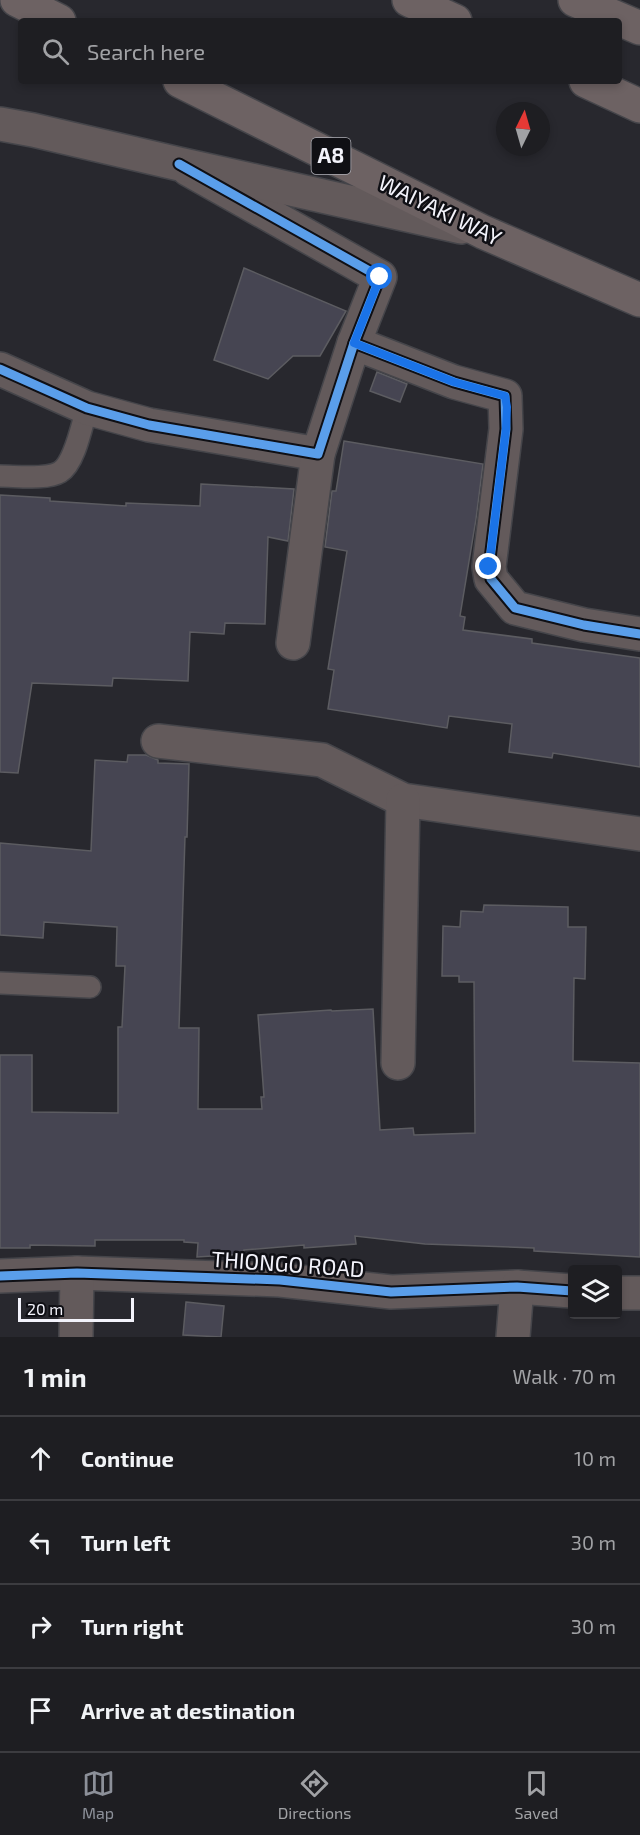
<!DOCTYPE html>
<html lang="en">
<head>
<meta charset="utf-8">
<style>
	:root { --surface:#1e1e22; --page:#26272a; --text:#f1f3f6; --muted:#a1a2a5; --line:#3c3c40; --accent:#8c9099 }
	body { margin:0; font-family:"Exo 2",sans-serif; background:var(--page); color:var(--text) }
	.controls { position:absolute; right:18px; bottom:18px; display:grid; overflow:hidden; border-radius:6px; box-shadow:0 3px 9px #0003 }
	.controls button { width:54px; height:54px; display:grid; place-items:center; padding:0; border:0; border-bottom:2px solid var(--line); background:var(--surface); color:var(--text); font:30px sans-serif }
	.compass { position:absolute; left:496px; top:102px; width:54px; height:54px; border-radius:50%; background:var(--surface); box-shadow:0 3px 9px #0003; rotate:5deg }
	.scale { position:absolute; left:18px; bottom:15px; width:116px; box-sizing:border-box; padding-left:6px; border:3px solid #f3f3fb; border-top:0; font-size:16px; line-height:21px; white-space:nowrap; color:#f3f3fb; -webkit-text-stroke:4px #0f0f14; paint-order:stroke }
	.stop { position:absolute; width:18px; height:18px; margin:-14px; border:4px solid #1a73e8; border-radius:50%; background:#fff }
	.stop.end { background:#1a73e8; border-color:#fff; box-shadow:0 2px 6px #0008 }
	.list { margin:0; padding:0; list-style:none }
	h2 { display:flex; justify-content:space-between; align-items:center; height:78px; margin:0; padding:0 24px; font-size:26px }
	h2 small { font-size:20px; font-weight:400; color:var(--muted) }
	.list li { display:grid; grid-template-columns:39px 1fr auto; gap:18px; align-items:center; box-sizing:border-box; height:84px; padding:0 24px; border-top:2px solid var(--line) }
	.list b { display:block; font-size:22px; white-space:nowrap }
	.list em { font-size:20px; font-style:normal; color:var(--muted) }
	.icon { flex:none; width:33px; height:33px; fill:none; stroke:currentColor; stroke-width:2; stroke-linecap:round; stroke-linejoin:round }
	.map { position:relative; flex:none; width:640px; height:1337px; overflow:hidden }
	.search { position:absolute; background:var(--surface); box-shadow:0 3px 9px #0003; left:18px; right:18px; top:18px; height:66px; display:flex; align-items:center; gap:15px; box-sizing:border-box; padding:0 21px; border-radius:6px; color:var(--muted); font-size:22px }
	.sheet { height:414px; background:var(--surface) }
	nav { display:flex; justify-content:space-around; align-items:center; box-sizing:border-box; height:84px; border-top:2px solid var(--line); background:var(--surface); font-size:16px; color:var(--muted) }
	nav a { display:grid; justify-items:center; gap:3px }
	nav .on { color:var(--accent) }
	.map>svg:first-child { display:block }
	.building { fill:#464552; stroke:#5c5c61; stroke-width:1.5 }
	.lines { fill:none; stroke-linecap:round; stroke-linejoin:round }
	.service-casing { stroke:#45454a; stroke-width:24 }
	.minor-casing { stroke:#45454a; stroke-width:36 }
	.tertiary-casing { stroke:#45454a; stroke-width:36 }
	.trunk-casing { stroke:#45454a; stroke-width:36 }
	.service { stroke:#635a5b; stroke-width:21 }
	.minor { stroke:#635a5b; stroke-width:33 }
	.tertiary { stroke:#635a5b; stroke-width:33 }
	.trunk { stroke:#6d6263; stroke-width:33 }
	.cycleway-casing { stroke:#0f0f14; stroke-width:13 }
	.cycleway { stroke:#5a9eea; stroke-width:9 }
	.route { stroke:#1a73e8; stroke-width:8 }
	.labels { text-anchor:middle; stroke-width:5; stroke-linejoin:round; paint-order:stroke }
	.shield { fill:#0f0f14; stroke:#afafb6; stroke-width:1.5 }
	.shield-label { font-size:21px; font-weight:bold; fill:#f3f3fb }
	.street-label { font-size:22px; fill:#f3f3fb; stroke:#0f0f14 }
</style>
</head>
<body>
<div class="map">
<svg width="640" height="1337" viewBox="0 0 640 1337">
	<rect width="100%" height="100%" fill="#28282e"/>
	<g class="building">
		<polygon points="244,268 346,311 320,356 293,356 268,379 214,360"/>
		<polygon points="377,372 407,384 400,402 370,391"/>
		<polygon points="344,441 483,464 476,519 460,616 465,617 463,630 532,639 532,643 640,658 640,767 553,753 552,758 509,752 512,724 449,716 447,728 328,709 334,670 328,669 347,551 325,547 332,491 336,491"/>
		<polygon points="201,484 294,489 288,541 268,537 265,624 225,623 224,634 190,632 188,681 113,678 112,686 32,683 18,773 0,772 0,495 50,498 50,501 126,506 126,503 200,506"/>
		<polygon points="128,755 146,755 158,760 158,763 189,764 187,837 185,837 179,1028 199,1028 198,1109 262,1109 261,1097 264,1097 258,1015 331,1010 332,1011 373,1009 380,1130 413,1128 414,1135 475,1133 474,982 459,982 459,976 442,976 443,926 460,927 461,911 483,912 484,905 568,907 568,927 586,927 585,979 574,978 573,1061 640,1063 640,1257 534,1251 534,1248 425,1244 355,1236 356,1244 304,1248 304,1245 244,1250 244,1254 197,1257 198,1243 184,1242 184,1240 95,1240 95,1246 30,1245 30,1248 0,1248 0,1055 32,1055 32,1112 118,1113 118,1027 122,1027 125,966 116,966 117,927 44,922 43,938 0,935 0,843 91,851 95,760 127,762"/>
		<polygon points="186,1302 224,1306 221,1337 183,1335"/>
	</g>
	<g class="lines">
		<defs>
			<g id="service">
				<path d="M 0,476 C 16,476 47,480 60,472 C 75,463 82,424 87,408"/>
				<polyline points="0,983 90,987"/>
			</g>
			<g id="minor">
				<polyline points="354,343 454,382 505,396 506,429 489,567 491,579 515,608 584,625 640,634"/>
				<polyline points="0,369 87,408 149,425 318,454 354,343 380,277 188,169"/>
				<polyline points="293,643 318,454"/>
				<polyline points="158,741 322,760 403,800 640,834"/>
				<polyline points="398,1063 403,800"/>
				<polyline points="0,1276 77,1273 280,1280 391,1292 517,1287 572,1291"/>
				<polyline points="618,1293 640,1293"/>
				<polyline points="76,1337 77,1273"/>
				<polyline points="513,1337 517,1287"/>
			</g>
			<polyline id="tertiary" points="0,124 33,130 179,164 461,227"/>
			<g id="trunk">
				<polyline points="17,0 59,21"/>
				<polyline points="409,0 455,21"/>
				<polyline points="575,0 640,28"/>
				<polyline points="180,81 483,232 640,300"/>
				<polyline points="586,81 640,106"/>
			</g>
		</defs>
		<use href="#service" class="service-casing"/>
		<use href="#minor" class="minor-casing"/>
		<use href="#tertiary" class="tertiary-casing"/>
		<use href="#trunk" class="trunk-casing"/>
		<use href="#service" class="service"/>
		<use href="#minor" class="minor"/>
		<use href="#tertiary" class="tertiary"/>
		<use href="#trunk" class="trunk"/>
		<defs>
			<g id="cycleway">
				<polyline points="354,343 454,382 505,396 506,429 489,567 491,579 515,608 584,625 640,634"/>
				<polyline points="0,369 87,408 149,425 318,454 354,343 380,277 179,164"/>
				<polyline points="0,1276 77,1273 280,1280 391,1292 517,1287 572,1291"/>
			</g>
		</defs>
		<use href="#cycleway" class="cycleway-casing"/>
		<use href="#cycleway" class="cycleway"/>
	</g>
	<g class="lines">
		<polyline class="route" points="380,277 354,343 454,382 505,396 507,407 506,429 489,567"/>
	</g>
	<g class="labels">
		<rect class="shield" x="311.5" y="138" width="39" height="36" rx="4.5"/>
		<g class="shield-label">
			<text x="331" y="163">A8</text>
		</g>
		<g class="street-label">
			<text transform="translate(440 210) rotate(26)" y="8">WAIYAKI WAY</text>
			<text transform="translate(288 1264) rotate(4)" y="8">THIONGO ROAD</text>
		</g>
	</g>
</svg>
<div class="controls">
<button><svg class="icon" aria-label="layers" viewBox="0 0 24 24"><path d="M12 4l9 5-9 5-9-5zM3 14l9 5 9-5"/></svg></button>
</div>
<svg class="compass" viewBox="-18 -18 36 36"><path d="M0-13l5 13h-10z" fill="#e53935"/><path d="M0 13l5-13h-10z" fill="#a1a2a5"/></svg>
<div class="scale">20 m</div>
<div class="stop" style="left:380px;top:277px"></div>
<div class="stop end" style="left:489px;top:567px"></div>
<div class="search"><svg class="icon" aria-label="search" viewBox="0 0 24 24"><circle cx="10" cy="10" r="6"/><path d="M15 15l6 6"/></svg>Search here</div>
</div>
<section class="sheet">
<h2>1 min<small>Walk · 70 m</small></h2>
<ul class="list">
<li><svg class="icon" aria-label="ahead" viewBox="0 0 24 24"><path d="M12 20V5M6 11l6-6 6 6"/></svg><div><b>Continue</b></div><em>10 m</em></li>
<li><svg class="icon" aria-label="left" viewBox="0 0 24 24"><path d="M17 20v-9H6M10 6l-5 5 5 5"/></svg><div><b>Turn left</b></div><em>30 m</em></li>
<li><svg class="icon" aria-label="right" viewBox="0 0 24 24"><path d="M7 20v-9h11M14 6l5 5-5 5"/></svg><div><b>Turn right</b></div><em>30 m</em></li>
<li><svg class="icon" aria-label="arrive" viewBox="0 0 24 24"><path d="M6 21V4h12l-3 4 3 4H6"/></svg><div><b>Arrive at destination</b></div></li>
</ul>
</section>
<nav>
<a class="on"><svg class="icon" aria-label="map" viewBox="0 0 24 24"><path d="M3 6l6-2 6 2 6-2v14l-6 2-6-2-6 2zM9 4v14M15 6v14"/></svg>Map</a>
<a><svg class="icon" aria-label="directions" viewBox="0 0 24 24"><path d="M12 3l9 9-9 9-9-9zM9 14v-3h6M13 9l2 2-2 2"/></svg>Directions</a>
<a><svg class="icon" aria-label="saved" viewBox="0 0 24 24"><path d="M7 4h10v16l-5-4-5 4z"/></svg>Saved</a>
</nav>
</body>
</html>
